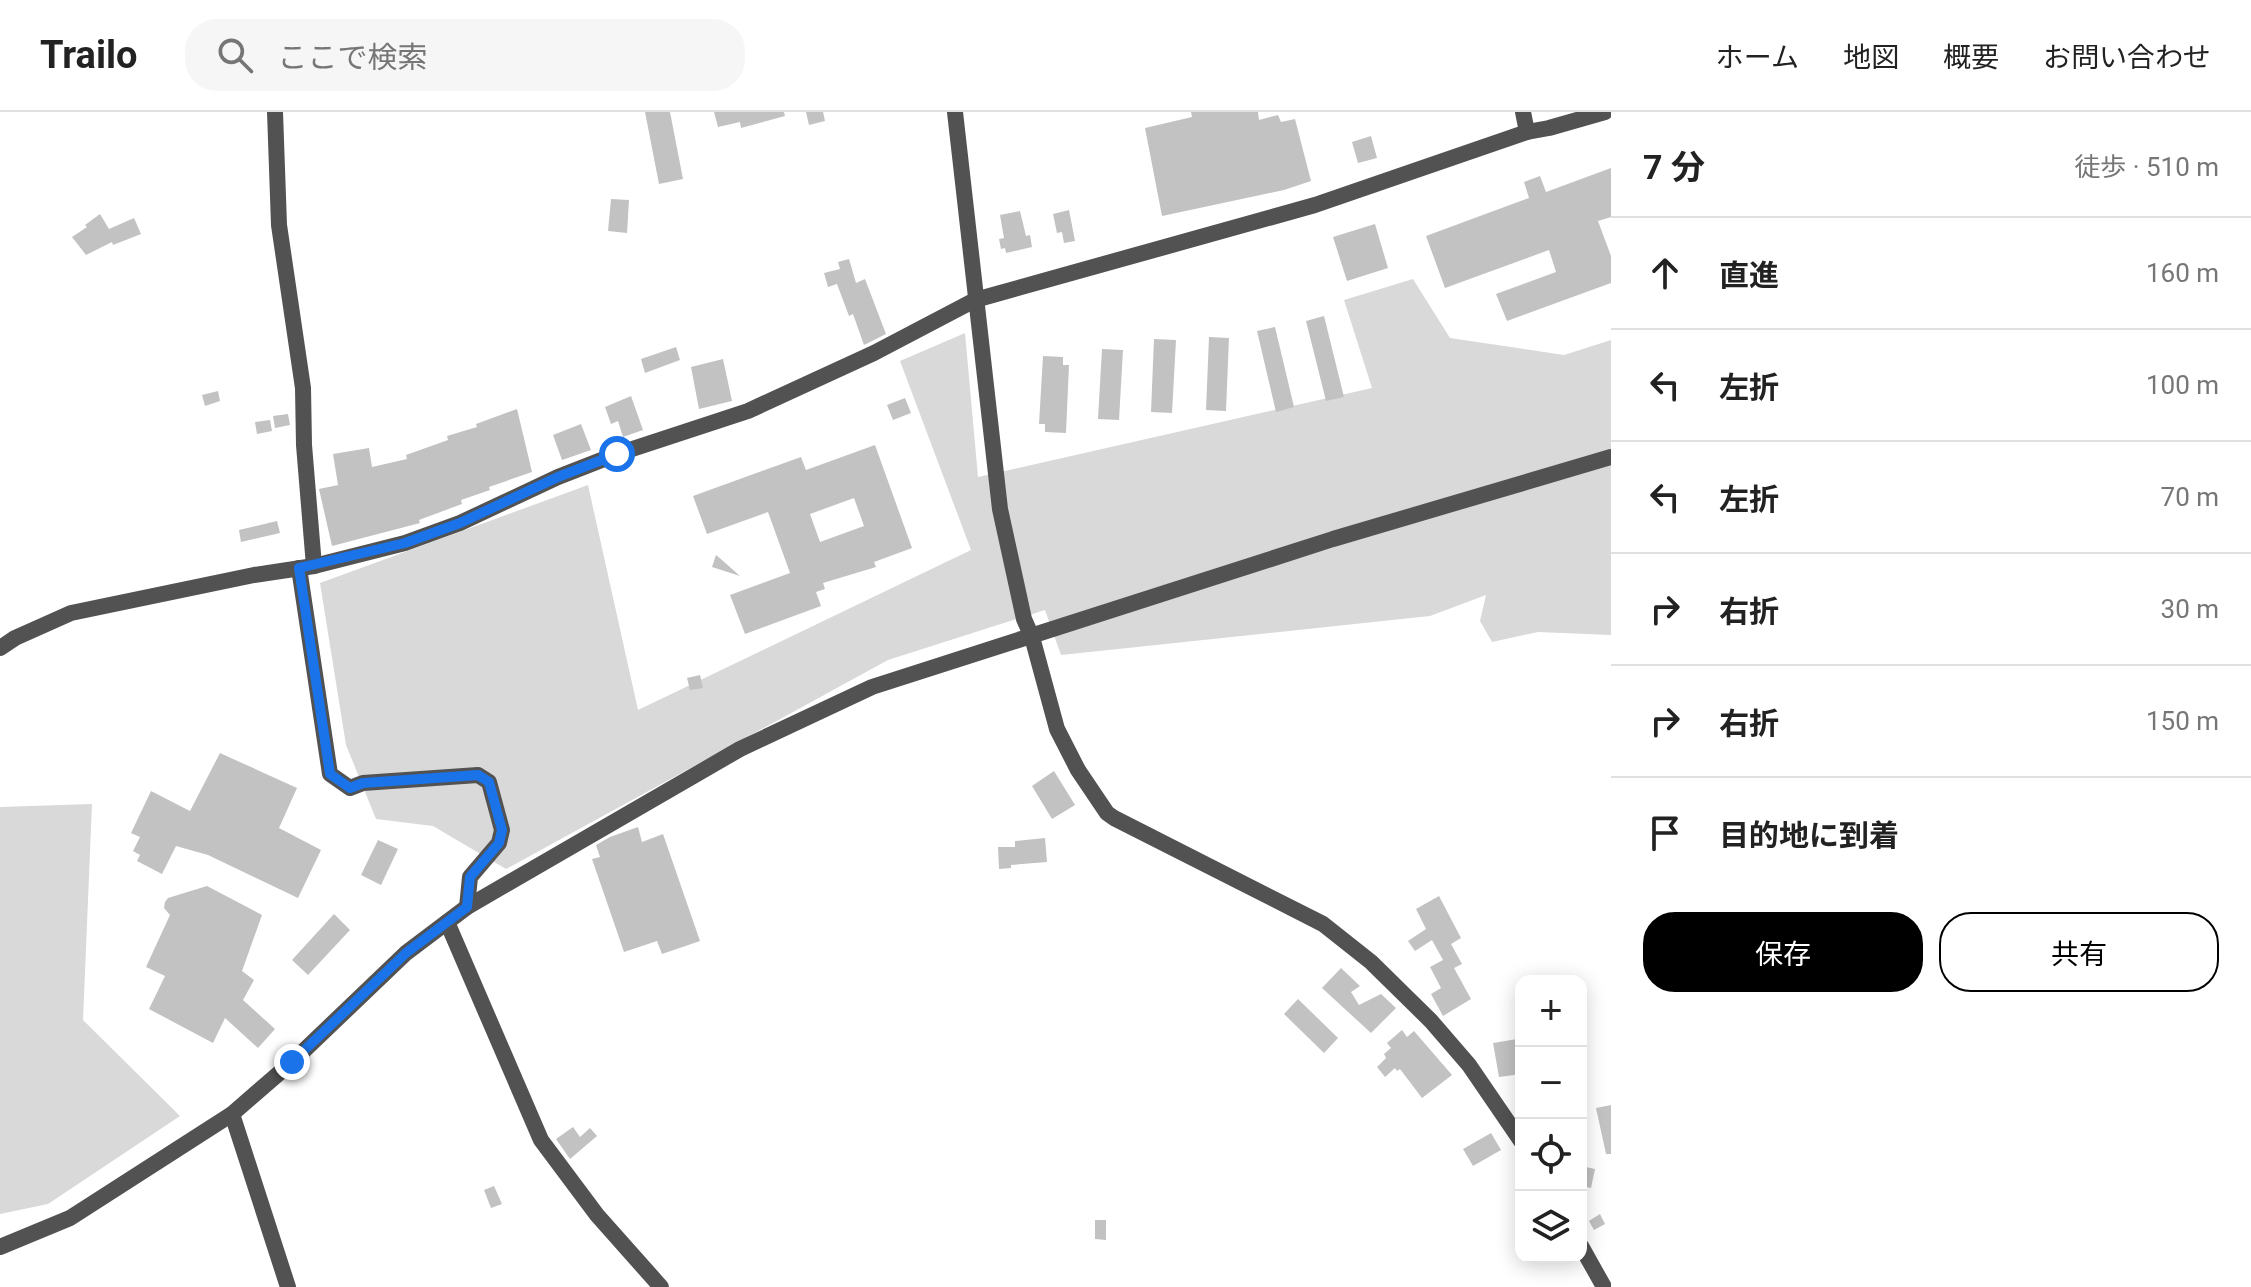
<!DOCTYPE html>
<html lang="ja">
<head>
<meta charset="utf-8">
<style>
	:root { --surface:#fff; --page:#f6f6f6; --text:#222; --muted:#767676; --line:#e0e0e0; --accent:#000 }
	body { margin:0; font-family:Roboto,"Noto Sans JP",sans-serif; background:var(--page); color:var(--text) }
	.controls { position:absolute; right:24px; bottom:24px; display:grid; overflow:hidden; border-radius:16px; box-shadow:0 4px 20px #0003 }
	.controls button { width:72px; height:72px; display:grid; place-items:center; padding:0; border:0; border-bottom:2px solid var(--line); background:var(--surface); color:var(--text); font:40px sans-serif }
	.stop { position:absolute; width:24px; height:24px; margin:-18px; border:6px solid #1a73e8; border-radius:50%; background:#fff }
	.stop.end { background:#1a73e8; border-color:#fff; box-shadow:0 2px 8px #0008 }
	.list { margin:0; padding:0; list-style:none }
	h2 { display:flex; justify-content:space-between; align-items:center; height:104px; margin:0; padding:0 32px; font-size:34px }
	h2 small { font-size:26px; font-weight:400; color:var(--muted) }
	.list li { display:grid; grid-template-columns:52px 1fr auto; gap:24px; align-items:center; box-sizing:border-box; height:112px; padding:0 32px; border-top:2px solid var(--line) }
	.list b { display:block; font-size:30px; white-space:nowrap }
	.list em { font-size:26px; font-style:normal; color:var(--muted) }
	.actions { display:flex; gap:16px; padding:24px 32px }
	.actions a { flex:1; padding:18px 0; border:2px solid var(--accent); border-radius:32px; text-align:center; font-size:28px; color:var(--accent) }
	.actions .main { background:var(--accent); color:#fff }
	.icon { flex:none; width:44px; height:44px; fill:none; stroke:currentColor; stroke-width:2; stroke-linecap:round; stroke-linejoin:round }
	.map { position:relative; flex:none; width:1611px; height:1175px; overflow:hidden }
	header { display:flex; align-items:center; gap:48px; box-sizing:border-box; height:112px; padding:0 40px; background:var(--surface); border-bottom:2px solid var(--line) }
	header strong { font-size:38px }
	nav { display:flex; gap:44px; margin-inline-start:auto; font-size:28px }
	.search { width:560px; height:72px; background:var(--page); display:flex; align-items:center; gap:20px; box-sizing:border-box; padding:0 28px; border-radius:32px; color:var(--muted); font-size:30px }
	main { display:flex }
	aside { flex:1; background:var(--surface) }
	.map>svg:first-child { display:block }
	.green { fill:#d9d9d9 }
	.building { fill:#c2c2c2; fill-rule:evenodd }
	.lines { fill:none; stroke-linecap:round; stroke-linejoin:round }
	.minor { stroke:#525252; stroke-width:16 }
	.route { stroke:#1a73e8; stroke-width:10 }
</style>
</head>
<body>
<header>
<strong>Trailo</strong>
<div class="search"><svg class="icon" aria-label="search" viewBox="0 0 24 24"><circle cx="10" cy="10" r="6"/><path d="M15 15l6 6"/></svg>ここで検索</div>
<nav><a>ホーム</a><a>地図</a><a>概要</a><a>お問い合わせ</a></nav>
</header>
<main>
<div class="map">
<svg width="1611" height="1175" viewBox="0 0 1611 1175">
	<rect width="100%" height="100%" fill="#fff"/>
	<g class="green">
		<polygon points="1413,167 1450,226 1564,243 1611,228 1611,523 1538,520 1492,530 1480,509 1486,483 1430,504 1061,543 1045,498 888,548 506,757 433,714 376,707 346,633 320,471 588,373 638,598 971,438 900,249 965,221 978,365 1372,276 1344,188"/>
		<polygon points="92,692 83,908 180,1004 48,1092 0,1102 0,695"/>
	</g>
	<g class="building">
		<polygon points="645,0 670,0 683,67 659,72"/>
		<polygon points="714,0 784,0 785,4 741,16 740,10 718,15"/>
		<polygon points="806,0 823,0 825,9 809,13"/>
		<polygon points="1191,0 1258,0 1259,8 1278,3 1281,10 1295,7 1311,69 1284,78 1162,104 1145,16 1192,5"/>
		<polygon points="1371,24 1377,46 1358,51 1352,30"/>
		<polygon points="1611,56 1611,105 1598,109 1611,144 1611,171 1507,209 1496,182 1556,160 1549,138 1445,176 1426,124 1529,86 1524,70 1540,64 1546,80"/>
		<polygon points="611,87 629,88 627,121 608,119"/>
		<polygon points="1069,98 1075,129 1064,131 1062,120 1057,121 1053,102"/>
		<polygon points="1020,99 1026,124 1030,123 1032,135 1006,141 1005,136 1001,137 999,127 1004,126 1000,103"/>
		<polygon points="100,102 109,117 134,106 141,122 113,133 112,130 86,143 72,125 87,115 85,113"/>
		<polygon points="1375,112 1388,156 1347,169 1333,125"/>
		<polygon points="849,147 856,171 865,167 886,222 864,233 853,202 849,204 837,172 828,175 824,161 840,157 838,150"/>
		<polygon points="1324,204 1344,285 1326,289 1306,209"/>
		<polygon points="1275,215 1294,295 1276,300 1257,219"/>
		<polygon points="1209,225 1229,226 1226,299 1206,298"/>
		<polygon points="1154,227 1176,228 1172,301 1151,300"/>
		<polygon points="676,235 680,248 645,261 641,247"/>
		<polygon points="1102,237 1123,238 1119,308 1098,307"/>
		<polygon points="1043,244 1063,245 1063,253 1069,253 1066,321 1045,320 1045,312 1039,312"/>
		<polygon points="723,247 732,289 699,297 691,255"/>
		<polygon points="218,279 220,289 205,294 202,283"/>
		<polygon points="631,284 643,318 623,325 618,309 611,312 605,295"/>
		<polygon points="905,286 911,301 893,308 887,293"/>
		<polygon points="517,297 532,360 489,375 490,378 461,388 462,392 419,408 420,411 332,434 319,377 338,373 333,342 369,336 372,355 407,347 406,343 448,328 447,324 477,315 476,312"/>
		<polygon points="288,302 290,313 275,316 273,304"/>
		<polygon points="270,308 272,319 257,322 255,310"/>
		<polygon points="581,312 591,338 562,348 553,323"/>
		<path d="M 875,333 L 912,436 L 874,450 L 876,455 L 823,471 L 825,477 L 816,480 L 821,494 L 745,522 L 730,483 L 790,461 L 768,400 L 707,422 L 693,384 L 801,345 L 806,358 ZM 854,386 L 864,414 L 820,430 L 810,402 Z"/>
		<polygon points="277,409 280,421 241,430 239,418"/>
		<polygon points="716,443 722,448 740,464 712,455"/>
		<polygon points="700,563 703,576 690,578 687,566"/>
		<polygon points="220,641 297,676 279,716 321,738 298,786 208,743 176,734 162,762 137,749 140,743 133,739 140,725 131,721 151,679 190,699"/>
		<polygon points="1054,659 1075,693 1052,707 1032,674"/>
		<polygon points="638,715 642,730 663,722 700,829 662,842 657,829 624,840 592,747 600,745 596,733 610,725"/>
		<polygon points="1045,726 1047,750 1011,753 1011,756 999,757 998,735 1015,735 1015,729"/>
		<polygon points="378,728 398,737 381,773 361,763"/>
		<polygon points="207,774 262,803 242,859 254,868 243,888 275,917 258,936 225,906 213,931 149,897 165,864 146,855 170,803 164,796 165,790 168,786"/>
		<polygon points="1439,784 1461,826 1451,832 1462,852 1454,856 1471,887 1443,904 1431,882 1441,876 1430,855 1443,848 1432,828 1415,839 1408,829 1426,817 1416,797"/>
		<polygon points="334,802 350,818 308,863 292,848"/>
		<polygon points="1341,856 1360,874 1351,880 1359,893 1381,882 1396,896 1371,921 1322,876"/>
		<polygon points="1298,887 1338,926 1324,941 1284,902"/>
		<polygon points="1402,918 1407,925 1414,919 1452,963 1422,986 1400,957 1397,959 1395,956 1385,965 1377,955 1386,946 1384,942 1391,936 1387,931"/>
		<polygon points="1517,927 1521,962 1499,965 1493,931"/>
		<polygon points="1611,993 1611,1042 1606,1042 1596,996"/>
		<polygon points="573,1015 580,1025 590,1016 597,1024 570,1047 556,1027"/>
		<polygon points="1491,1021 1501,1038 1473,1054 1463,1037"/>
		<polygon points="1581,1054 1595,1057 1591,1076 1581,1074"/>
		<polygon points="494,1074 502,1092 491,1096 484,1078"/>
		<polygon points="1600,1102 1605,1112 1594,1118 1589,1109"/>
		<polygon points="1095,1108 1106,1108 1106,1128 1095,1127"/>
	</g>
	<g class="lines">
		<g class="minor">
			<polyline points="275,0 279,113 303,276 304,333 314,454"/>
			<polyline points="955,0 1000,397 1024,507 1032,525 1057,617 1078,658 1107,701 1114,706 1323,812 1371,850 1431,909 1469,953 1521,1029"/>
			<polyline points="1523,0 1527,20"/>
			<polyline points="299,456 330,662 350,676 363,671 478,663 489,670 502,718 499,731 470,765 467,795"/>
			<polyline points="0,536 15,526 71,501 254,463 314,454 405,431 460,411 558,365 617,342 748,299 874,241 975,188 1315,93 1527,20 1549,16 1605,0"/>
			<polyline points="447,810 541,1028 597,1103 661,1175"/>
			<polyline points="232,1002 288,1175"/>
			<polyline points="1581,1134 1604,1175"/>
			<polyline points="0,1135 70,1106 232,1002 292,950 406,841 467,795 740,637 872,575 1333,427 1611,345"/>
		</g>
	</g>
	<g class="lines">
		<polyline class="route" points="292,950 406,841 467,795 470,765 499,731 502,718 489,670 478,663 363,671 350,676 330,662 299,456 405,431 460,411 558,365 617,342"/>
	</g>
</svg>
<div class="controls">
<button>+</button>
<button>−</button>
<button><svg class="icon" aria-label="locate" viewBox="0 0 24 24"><circle cx="12" cy="12" r="6"/><path d="M12 2v4M12 18v4M2 12h4M18 12h4"/></svg></button>
<button><svg class="icon" aria-label="layers" viewBox="0 0 24 24"><path d="M12 4l9 5-9 5-9-5zM3 14l9 5 9-5"/></svg></button>
</div>
<div class="stop" style="left:617px;top:342px"></div>
<div class="stop end" style="left:292px;top:950px"></div>
</div>
<aside>
<h2>7 分<small>徒歩 · 510 m</small></h2>
<ul class="list">
<li><svg class="icon" aria-label="ahead" viewBox="0 0 24 24"><path d="M12 20V5M6 11l6-6 6 6"/></svg><div><b>直進</b></div><em>160 m</em></li>
<li><svg class="icon" aria-label="left" viewBox="0 0 24 24"><path d="M17 20v-9H6M10 6l-5 5 5 5"/></svg><div><b>左折</b></div><em>100 m</em></li>
<li><svg class="icon" aria-label="left" viewBox="0 0 24 24"><path d="M17 20v-9H6M10 6l-5 5 5 5"/></svg><div><b>左折</b></div><em>70 m</em></li>
<li><svg class="icon" aria-label="right" viewBox="0 0 24 24"><path d="M7 20v-9h11M14 6l5 5-5 5"/></svg><div><b>右折</b></div><em>30 m</em></li>
<li><svg class="icon" aria-label="right" viewBox="0 0 24 24"><path d="M7 20v-9h11M14 6l5 5-5 5"/></svg><div><b>右折</b></div><em>150 m</em></li>
<li><svg class="icon" aria-label="arrive" viewBox="0 0 24 24"><path d="M6 21V4h12l-3 4 3 4H6"/></svg><div><b>目的地に到着</b></div></li>
</ul>
<div class="actions"><a class="main">保存</a><a>共有</a></div>
</aside>
</main>
</body>
</html>
